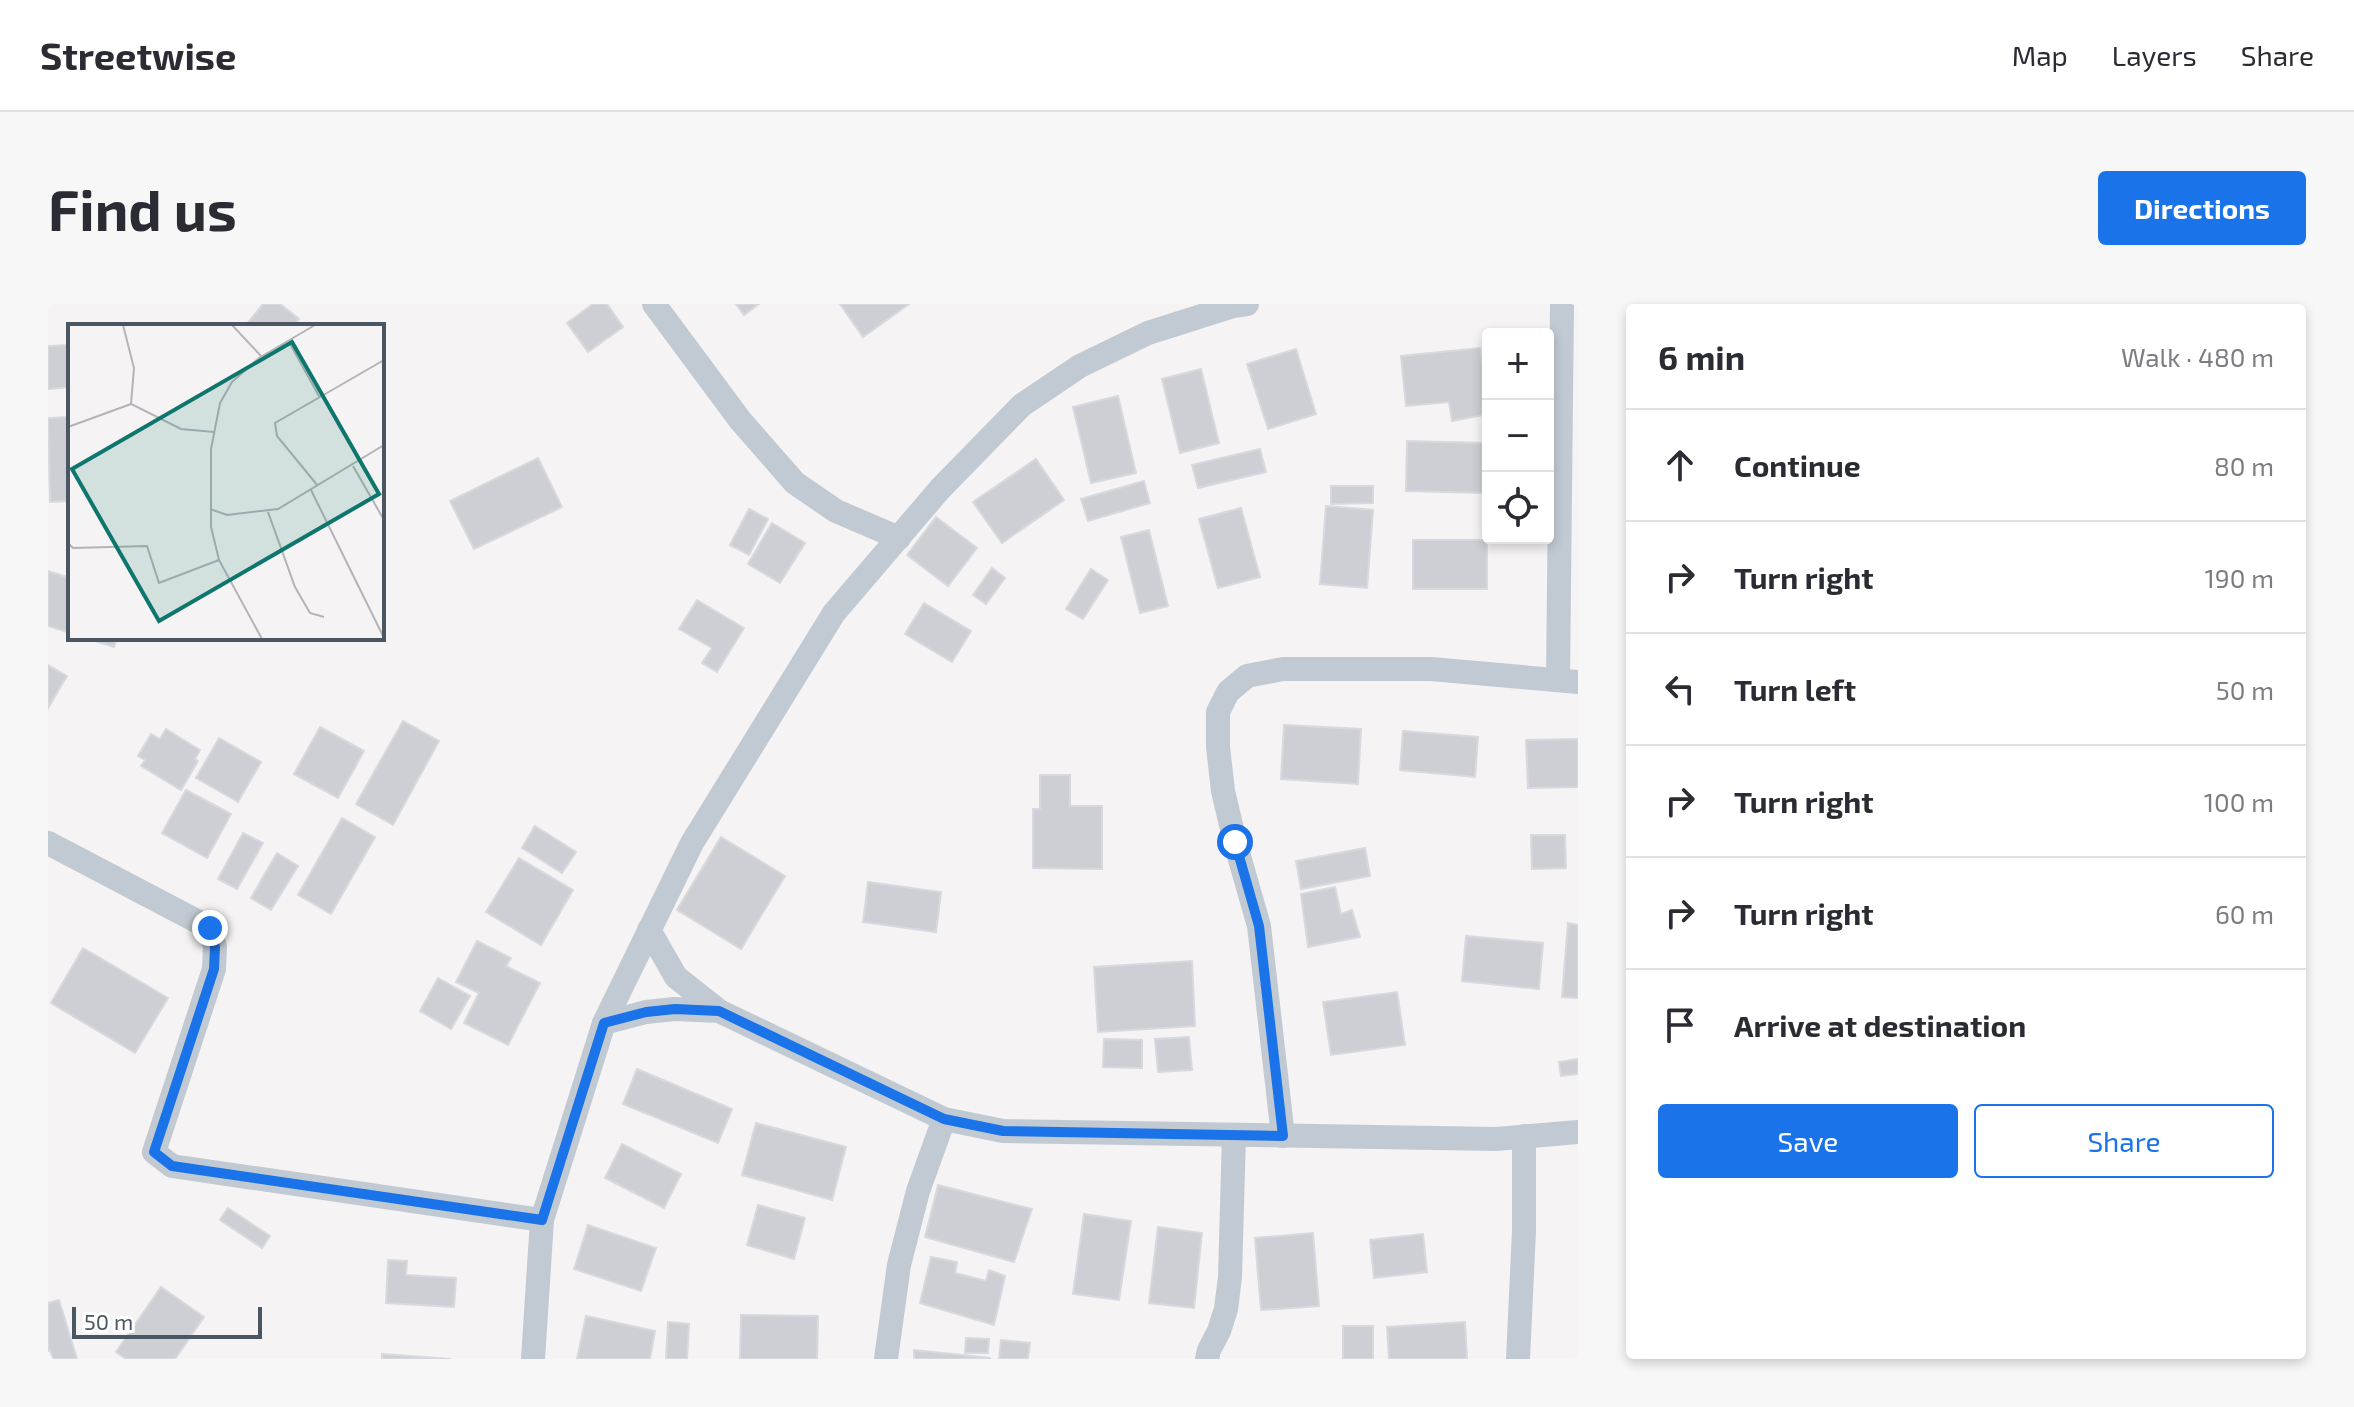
<!DOCTYPE html>
<html lang="en">
<head>
<meta charset="utf-8">
<style>
	:root { --surface:#fff; --page:#f7f7f7; --text:#2b2b33; --muted:#7c7c81; --line:#e1e1e2; --accent:#1a73e8 }
	body { margin:0; font-family:"Exo 2",sans-serif; background:var(--page); color:var(--text) }
	.controls { position:absolute; right:24px; top:24px; display:grid; overflow:hidden; border-radius:8px; box-shadow:0 4px 12px #0003 }
	.controls button { width:72px; height:72px; display:grid; place-items:center; padding:0; border:0; border-bottom:2px solid var(--line); background:var(--surface); color:var(--text); font:40px sans-serif }
	.scale { position:absolute; left:24px; bottom:20px; width:190px; box-sizing:border-box; padding-left:8px; border:4px solid #4a5661; border-top:0; font-size:22px; line-height:28px; white-space:nowrap; color:#4a5661; -webkit-text-stroke:6px #fff; paint-order:stroke }
	.stop { position:absolute; width:24px; height:24px; margin:-18px; border:6px solid #1a73e8; border-radius:50%; background:#fff }
	.stop.end { background:#1a73e8; border-color:#fff; box-shadow:0 2px 8px #0008 }
	.list { margin:0; padding:0; list-style:none }
	h2 { display:flex; justify-content:space-between; align-items:center; height:104px; margin:0; padding:0 32px; font-size:34px }
	h2 small { font-size:26px; font-weight:400; color:var(--muted) }
	.list li { display:grid; grid-template-columns:52px 1fr auto; gap:24px; align-items:center; box-sizing:border-box; height:112px; padding:0 32px; border-top:2px solid var(--line) }
	.list b { display:block; font-size:30px; white-space:nowrap }
	.list em { font-size:26px; font-style:normal; color:var(--muted) }
	.actions { display:flex; gap:16px; padding:24px 32px }
	.actions a { flex:1; padding:18px 0; border:2px solid var(--accent); border-radius:8px; text-align:center; font-size:28px; color:var(--accent) }
	.actions .main { background:var(--accent); color:#fff }
	.icon { flex:none; width:44px; height:44px; fill:none; stroke:currentColor; stroke-width:2; stroke-linecap:round; stroke-linejoin:round }
	.map { position:relative; flex:none; width:1530px; height:1055px; overflow:hidden; border-radius:8px }
	header { display:flex; align-items:center; gap:48px; box-sizing:border-box; height:112px; padding:0 40px; background:var(--surface); border-bottom:2px solid var(--line) }
	header strong { font-size:38px }
	nav { display:flex; gap:44px; margin-inline-start:auto; font-size:28px }
	.intro { display:flex; align-items:center; justify-content:space-between; box-sizing:border-box; height:192px; padding:0 48px }
	h1 { margin:0; font-size:56px }
	.button { padding:20px 36px; border-radius:8px; background:var(--accent); color:#fff; font-size:28px; font-weight:700 }
	main { display:flex; gap:48px; padding:0 48px }
	aside { flex:1; background:var(--surface); border-radius:8px; box-shadow:0 4px 12px #0003 }
	.map>svg:first-child { display:block }
	.building { fill:#cdcfd5; stroke:#d7d9de; stroke-width:2 }
	.lines { fill:none; stroke-linecap:round; stroke-linejoin:round }
	.minor { stroke:#c1cad2; stroke-width:24 }
	.route { stroke:#1a73e8; stroke-width:10 }
	.inset-road { fill:none; stroke:#b1b4b9; stroke-width:2 }
	.view { fill:#0f766e; fill-opacity:0.15; stroke:#0f766e; stroke-width:4 }
	.inset-edge { fill:none; stroke:#4a5661; stroke-width:4 }
</style>
</head>
<body>
<header>
<strong>Streetwise</strong>
<nav><a>Map</a><a>Layers</a><a>Share</a></nav>
</header>
<div class="intro"><h1>Find us</h1><a class="button">Directions</a></div>
<main>
<div class="map">
<svg width="1530" height="1055" viewBox="0 0 1530 1055">
	<rect width="100%" height="100%" fill="#f5f3f3"/>
	<g class="building">
		<polygon points="215,0 232,0 251,15 245,22 199,22 198,21"/>
		<polygon points="545,0 559,0 575,23 540,48 519,19"/>
		<polygon points="688,0 711,0 696,11"/>
		<polygon points="792,0 861,0 815,33"/>
		<polygon points="22,41 22,83 0,85 0,42"/>
		<polygon points="1432,44 1440,110 1404,117 1401,98 1358,102 1353,52"/>
		<polygon points="1248,45 1268,110 1220,125 1199,60"/>
		<polygon points="1153,65 1171,139 1132,149 1114,75"/>
		<polygon points="1070,92 1088,169 1043,179 1025,103"/>
		<polygon points="22,113 22,197 2,198 0,114"/>
		<polygon points="1359,137 1437,139 1436,189 1358,187"/>
		<polygon points="1212,145 1218,168 1150,184 1144,161"/>
		<polygon points="490,154 514,203 426,245 402,197"/>
		<polygon points="988,155 1016,196 954,239 925,198"/>
		<polygon points="1096,177 1102,199 1040,217 1033,195"/>
		<polygon points="1283,182 1325,182 1325,199 1283,200"/>
		<polygon points="1278,202 1325,206 1319,284 1272,280"/>
		<polygon points="1193,204 1212,273 1170,284 1151,215"/>
		<polygon points="701,205 720,215 701,251 682,241"/>
		<polygon points="888,213 929,244 900,282 859,251"/>
		<polygon points="724,219 757,239 732,279 700,260"/>
		<polygon points="1101,226 1120,302 1092,309 1073,233"/>
		<rect x="1365" y="236" width="74" height="49"/>
		<polygon points="944,264 957,274 938,300 925,291"/>
		<polygon points="1043,265 1060,276 1035,315 1018,305"/>
		<polygon points="0,267 22,274 22,329 0,322"/>
		<polygon points="649,296 696,324 669,368 654,359 664,344 631,325"/>
		<polygon points="876,299 923,327 904,358 857,330"/>
		<polygon points="37,334 69,334 66,343"/>
		<polygon points="0,361 19,372 0,404"/>
		<polygon points="355,417 391,437 345,521 308,500"/>
		<polygon points="1236,421 1313,425 1310,480 1233,475"/>
		<polygon points="272,423 316,447 290,494 246,470"/>
		<polygon points="118,425 152,446 147,455 150,457 133,486 93,462 97,456 90,452 103,430 112,435"/>
		<polygon points="1355,427 1430,433 1427,473 1352,466"/>
		<polygon points="171,434 213,458 190,498 148,474"/>
		<polygon points="1530,435 1530,483 1480,484 1478,436"/>
		<polygon points="992,471 1022,471 1022,502 1054,502 1054,565 985,564 985,505 992,505"/>
		<polygon points="138,486 183,510 159,554 114,529"/>
		<polygon points="294,514 327,533 283,610 250,591"/>
		<polygon points="487,522 528,548 514,569 474,544"/>
		<polygon points="195,529 215,539 189,585 170,575"/>
		<polygon points="1483,531 1517,531 1518,564 1484,565"/>
		<polygon points="673,533 737,572 693,645 629,606"/>
		<polygon points="1317,544 1322,572 1253,585 1248,557"/>
		<polygon points="229,549 250,562 223,606 203,594"/>
		<polygon points="471,554 525,586 493,641 438,608"/>
		<polygon points="820,578 893,588 888,628 815,618"/>
		<polygon points="1287,583 1293,610 1304,606 1312,633 1260,643 1253,590"/>
		<polygon points="1520,619 1530,621 1530,694 1514,693"/>
		<polygon points="1418,632 1495,639 1491,685 1414,677"/>
		<polygon points="429,637 463,654 458,662 492,679 460,741 416,719 431,689 408,678"/>
		<polygon points="35,644 120,694 87,749 3,699"/>
		<polygon points="1144,657 1147,722 1050,728 1046,663"/>
		<polygon points="390,674 422,692 403,725 372,707"/>
		<polygon points="1349,688 1357,741 1283,751 1275,698"/>
		<polygon points="1141,733 1144,766 1110,768 1107,735"/>
		<polygon points="1056,735 1094,736 1094,764 1055,763"/>
		<polygon points="1530,755 1530,770 1513,772 1511,758"/>
		<polygon points="589,765 684,805 670,839 575,800"/>
		<polygon points="708,819 798,843 784,896 694,871"/>
		<polygon points="574,840 633,870 616,904 557,874"/>
		<polygon points="890,881 984,905 966,958 877,933"/>
		<polygon points="710,901 757,914 746,955 699,941"/>
		<polygon points="180,904 222,932 214,944 172,916"/>
		<polygon points="1036,910 1083,917 1071,996 1025,990"/>
		<polygon points="540,921 608,944 593,987 526,965"/>
		<polygon points="1110,923 1154,929 1146,1004 1101,999"/>
		<polygon points="1265,929 1271,1002 1213,1006 1207,934"/>
		<polygon points="1375,930 1379,968 1326,974 1322,936"/>
		<polygon points="883,953 909,958 907,969 938,977 941,966 957,972 946,1021 872,999"/>
		<polygon points="340,956 359,957 358,971 408,974 406,1003 338,999"/>
		<polygon points="113,983 156,1013 127,1055 78,1055 68,1048"/>
		<polygon points="11,996 29,1055 5,1055 2,1046 0,1047 0,999"/>
		<polygon points="693,1011 770,1012 769,1055 692,1055"/>
		<polygon points="538,1012 607,1027 602,1055 529,1055"/>
		<polygon points="620,1018 641,1020 639,1055 618,1055"/>
		<polygon points="1417,1018 1419,1055 1341,1055 1339,1023"/>
		<rect x="1295" y="1022" width="30" height="33"/>
		<polygon points="918,1034 941,1035 940,1049 917,1049"/>
		<polygon points="953,1036 982,1039 980,1055 951,1055"/>
		<polygon points="866,1046 942,1054 942,1055 866,1055"/>
		<polygon points="334,1050 403,1055 334,1055"/>
	</g>
	<g class="lines">
		<g class="minor">
			<polyline points="606,0 692,116 747,179 788,207 851,234"/>
			<polyline points="1510,376 1514,0"/>
			<polyline points="0,539 162,624 167,643 166,665 106,848 124,862 494,916"/>
			<polyline points="601,626 628,673 671,707 896,815 955,827 1448,835 1530,828"/>
			<polyline points="556,719 598,708 627,705 671,707"/>
			<polyline points="1235,832 1211,622 1187,538 1175,487 1170,443 1170,408 1180,388 1199,372 1235,365 1383,365 1530,378"/>
			<polyline points="485,1055 494,916 556,719 644,539 786,309 892,185 974,101 1032,62 1100,29 1185,2 1199,0"/>
			<polyline points="838,1055 851,961 870,887 896,815"/>
			<polyline points="1159,1055 1161,1046 1171,1027 1178,1005 1182,973 1186,831"/>
			<polyline points="1470,1055 1476,927 1476,832"/>
		</g>
	</g>
	<g class="lines">
		<polyline class="route" points="162,624 167,643 166,665 106,848 124,862 494,916 556,719 598,708 627,705 671,707 896,815 955,827 1235,832 1211,622 1187,538"/>
	</g>
	<g transform="translate(20 20)">
		<rect width="316" height="316" fill="#f5f3f3"/>
		<path class="inset-road" d="M 55,1 L 66,44 L 63,80 L 113,105 L 146,108M 164,1 L 194,33M 221,18 L 252,74M 0,103 L 63,80M 285,142 L 316,196M 250,162 L 209,112 L 207,99 L 316,36M 243,166 L 316,314M 142,185 L 159,191 L 210,185 L 316,121M 200,188 L 227,263 L 242,289 L 256,293M 0,219 L 5,224 L 79,222 L 91,259 L 151,236M 194,315 L 151,236 L 143,203 L 143,125 L 152,79 L 164,58 L 191,34 L 247,1"/>
		<path class="view" d="M 224,18 L 311,170 L 91,297 L 4,145 Z"/>
		<rect width="316" height="316" class="inset-edge"/>
	</g>
</svg>
<div class="controls">
<button>+</button>
<button>−</button>
<button><svg class="icon" aria-label="locate" viewBox="0 0 24 24"><circle cx="12" cy="12" r="6"/><path d="M12 2v4M12 18v4M2 12h4M18 12h4"/></svg></button>
</div>
<div class="scale">50 m</div>
<div class="stop" style="left:1187px;top:538px"></div>
<div class="stop end" style="left:162px;top:624px"></div>
</div>
<aside>
<h2>6 min<small>Walk · 480 m</small></h2>
<ul class="list">
<li><svg class="icon" aria-label="ahead" viewBox="0 0 24 24"><path d="M12 20V5M6 11l6-6 6 6"/></svg><div><b>Continue</b></div><em>80 m</em></li>
<li><svg class="icon" aria-label="right" viewBox="0 0 24 24"><path d="M7 20v-9h11M14 6l5 5-5 5"/></svg><div><b>Turn right</b></div><em>190 m</em></li>
<li><svg class="icon" aria-label="left" viewBox="0 0 24 24"><path d="M17 20v-9H6M10 6l-5 5 5 5"/></svg><div><b>Turn left</b></div><em>50 m</em></li>
<li><svg class="icon" aria-label="right" viewBox="0 0 24 24"><path d="M7 20v-9h11M14 6l5 5-5 5"/></svg><div><b>Turn right</b></div><em>100 m</em></li>
<li><svg class="icon" aria-label="right" viewBox="0 0 24 24"><path d="M7 20v-9h11M14 6l5 5-5 5"/></svg><div><b>Turn right</b></div><em>60 m</em></li>
<li><svg class="icon" aria-label="arrive" viewBox="0 0 24 24"><path d="M6 21V4h12l-3 4 3 4H6"/></svg><div><b>Arrive at destination</b></div></li>
</ul>
<div class="actions"><a class="main">Save</a><a>Share</a></div>
</aside>
</main>
</body>
</html>
